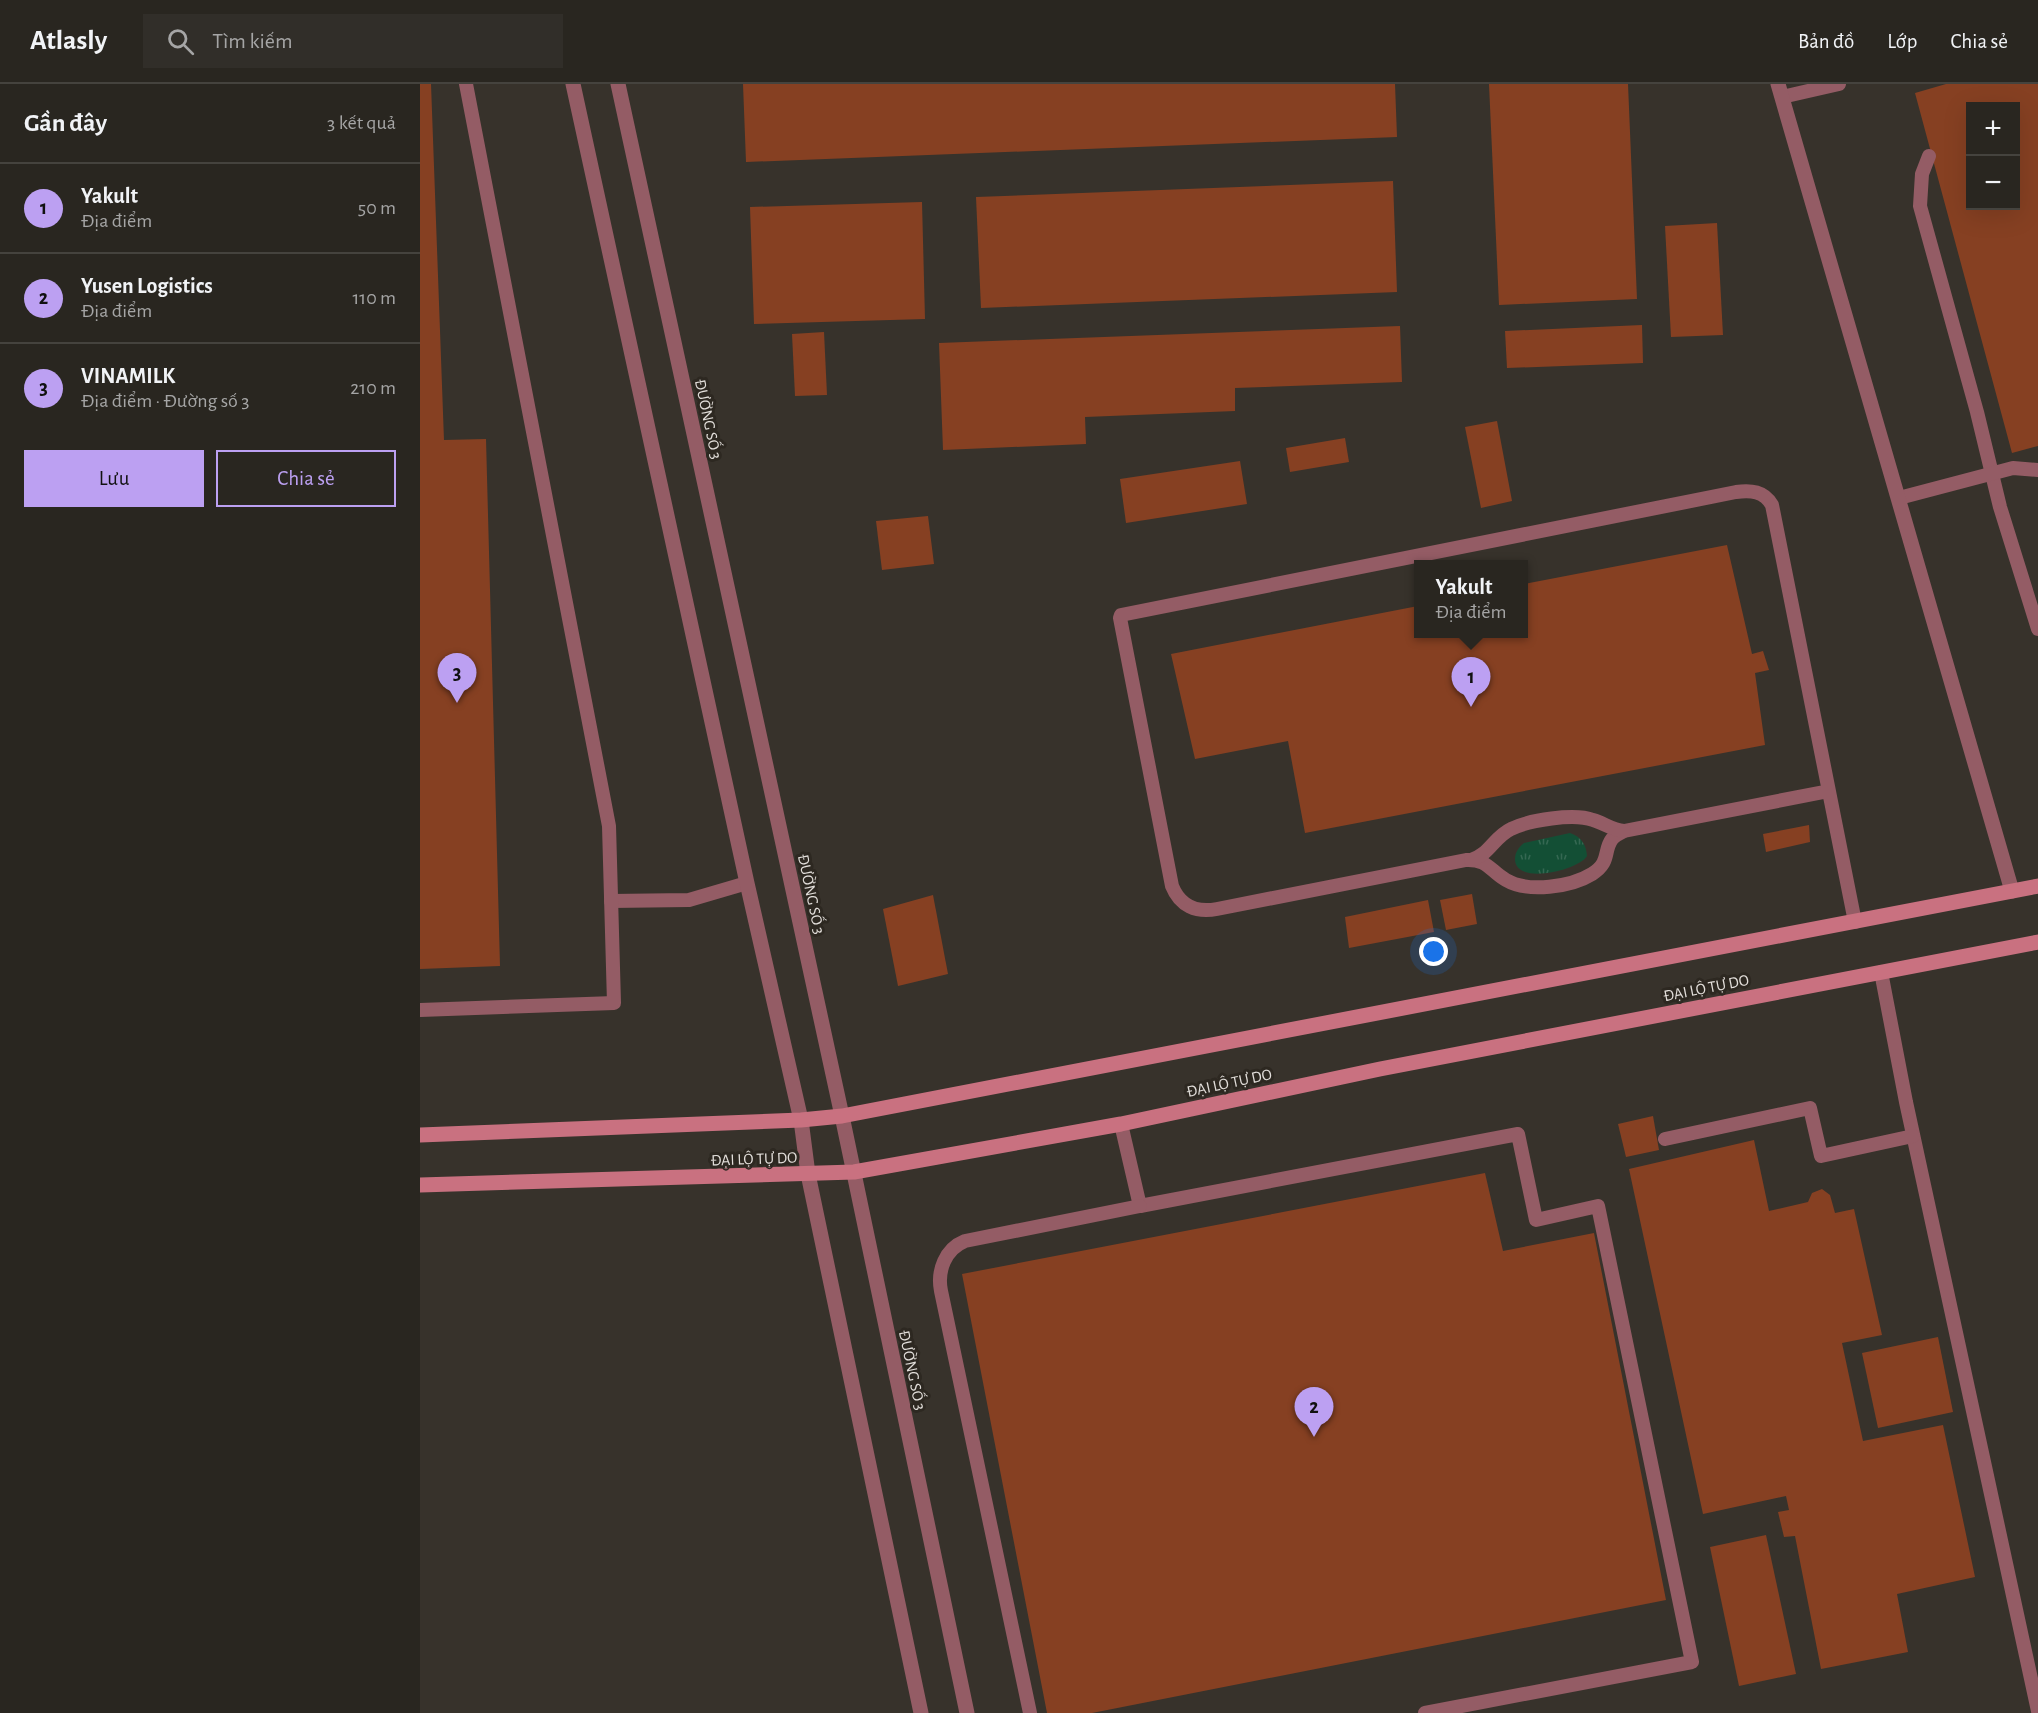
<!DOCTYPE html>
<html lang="vi">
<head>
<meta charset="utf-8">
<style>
	:root { --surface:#292620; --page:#312e29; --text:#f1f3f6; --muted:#a5a5a5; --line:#45433e; --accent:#bca0f2 }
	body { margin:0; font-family:"Alegreya Sans",sans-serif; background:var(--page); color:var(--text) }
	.controls { position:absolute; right:18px; top:18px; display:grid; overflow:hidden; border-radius:0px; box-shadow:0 6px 24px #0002 }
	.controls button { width:54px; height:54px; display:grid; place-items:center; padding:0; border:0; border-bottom:2px solid var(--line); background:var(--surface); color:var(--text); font:30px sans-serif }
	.you { position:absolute; left:1014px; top:868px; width:21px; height:21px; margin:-15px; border:4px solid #fff; border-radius:50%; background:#1a73e8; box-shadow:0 0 0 9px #1a73e833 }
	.badge { display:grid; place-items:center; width:39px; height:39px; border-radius:50%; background:var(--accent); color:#111; font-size:20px; font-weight:700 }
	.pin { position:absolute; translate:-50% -50px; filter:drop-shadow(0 2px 3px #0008) }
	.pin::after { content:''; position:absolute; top:32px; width:21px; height:18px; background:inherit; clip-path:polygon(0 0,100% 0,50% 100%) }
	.popup { position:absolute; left:994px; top:476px; width:114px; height:78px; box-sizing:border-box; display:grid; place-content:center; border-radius:0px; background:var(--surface); filter:drop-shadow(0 2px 4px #0005); font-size:20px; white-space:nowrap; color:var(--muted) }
	.popup b { font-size:22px; color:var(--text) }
	.popup::after { content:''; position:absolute; left:50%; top:100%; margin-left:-12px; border:12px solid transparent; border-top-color:var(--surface) }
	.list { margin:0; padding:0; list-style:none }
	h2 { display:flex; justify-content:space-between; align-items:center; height:78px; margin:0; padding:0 24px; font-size:26px }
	h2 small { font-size:20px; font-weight:400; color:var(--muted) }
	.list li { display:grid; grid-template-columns:39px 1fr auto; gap:18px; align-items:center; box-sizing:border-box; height:90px; padding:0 24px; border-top:2px solid var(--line) }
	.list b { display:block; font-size:22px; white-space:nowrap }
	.list p { margin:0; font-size:20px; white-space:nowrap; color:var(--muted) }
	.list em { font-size:20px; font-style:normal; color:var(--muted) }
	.actions { display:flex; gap:12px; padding:18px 24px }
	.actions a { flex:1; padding:14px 0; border:2px solid var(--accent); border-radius:0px; text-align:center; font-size:21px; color:var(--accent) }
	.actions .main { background:var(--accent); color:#111 }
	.icon { flex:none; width:33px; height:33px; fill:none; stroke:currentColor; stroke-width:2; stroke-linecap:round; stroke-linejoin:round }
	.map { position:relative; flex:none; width:1618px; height:1629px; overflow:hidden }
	header { display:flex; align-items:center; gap:36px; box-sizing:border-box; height:84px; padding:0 30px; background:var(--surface); border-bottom:2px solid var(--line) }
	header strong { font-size:28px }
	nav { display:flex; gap:33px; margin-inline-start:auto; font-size:21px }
	.search { width:420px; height:54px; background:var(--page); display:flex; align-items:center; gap:15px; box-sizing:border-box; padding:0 21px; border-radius:0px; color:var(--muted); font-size:22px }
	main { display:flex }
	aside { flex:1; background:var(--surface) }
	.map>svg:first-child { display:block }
	.grass { fill:url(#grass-tufts) }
	.building { fill:#864022; fill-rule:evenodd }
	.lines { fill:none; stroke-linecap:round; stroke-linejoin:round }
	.lane { stroke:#945c65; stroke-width:14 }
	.street { stroke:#945c65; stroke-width:15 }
	.secondary { stroke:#c97180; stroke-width:15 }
	.labels { text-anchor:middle; stroke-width:6; stroke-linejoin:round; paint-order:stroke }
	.street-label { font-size:16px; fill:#e3dfdb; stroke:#2d2821 }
</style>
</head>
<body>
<header>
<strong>Atlasly</strong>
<div class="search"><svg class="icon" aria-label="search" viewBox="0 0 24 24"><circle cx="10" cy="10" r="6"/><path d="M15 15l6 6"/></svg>Tìm kiếm</div>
<nav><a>Bản đồ</a><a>Lớp</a><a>Chia sẻ</a></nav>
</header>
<main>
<aside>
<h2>Gần đây<small>3 kết quả</small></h2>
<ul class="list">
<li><span class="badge">1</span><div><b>Yakult</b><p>Địa điểm</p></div><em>50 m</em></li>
<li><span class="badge">2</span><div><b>Yusen Logistics</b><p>Địa điểm</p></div><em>110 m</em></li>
<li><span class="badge">3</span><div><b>VINAMILK</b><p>Địa điểm · Đường số 3</p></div><em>210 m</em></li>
</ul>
<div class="actions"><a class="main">Lưu</a><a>Chia sẻ</a></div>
</aside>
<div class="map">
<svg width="1618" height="1629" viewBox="0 0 1618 1629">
	<defs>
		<pattern id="grass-tufts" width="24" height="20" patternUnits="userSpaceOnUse" patternTransform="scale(1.5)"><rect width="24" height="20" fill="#134f35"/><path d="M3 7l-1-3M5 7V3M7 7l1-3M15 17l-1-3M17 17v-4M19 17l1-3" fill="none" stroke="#356852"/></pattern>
	</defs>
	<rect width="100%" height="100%" fill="#37322b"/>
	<path class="grass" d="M 1150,749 C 1162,753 1166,761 1167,772 C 1159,786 1095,802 1095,775 C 1095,768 1099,763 1104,759 Z"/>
	<g class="building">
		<polygon points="0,0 11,0 24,356 66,355 80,882 0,885"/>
		<polygon points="323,0 975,0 977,53 326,78"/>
		<polygon points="1069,0 1208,0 1217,215 1079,221"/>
		<path d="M 1526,0 L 1618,0 L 1618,362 L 1592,369 L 1495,9 ZM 1550,22 L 1596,22 L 1596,122 L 1550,122 Z"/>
		<polygon points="973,97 977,208 561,224 556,113"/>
		<polygon points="502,118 505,235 334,240 330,123"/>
		<polygon points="1297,139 1303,251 1251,253 1245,142"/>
		<polygon points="1222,241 1223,279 1087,284 1085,247"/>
		<polygon points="980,242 982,298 815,304 815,327 665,333 666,360 523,366 519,259"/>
		<polygon points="404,248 407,311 375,312 372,250"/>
		<polygon points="1077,337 1092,417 1061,424 1045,343"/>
		<polygon points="925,354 929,378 870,388 866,364"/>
		<polygon points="820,377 827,420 706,439 700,395"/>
		<polygon points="508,432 514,480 462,486 456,437"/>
		<polygon points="1307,461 1332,570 1343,567 1349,586 1335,589 1345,661 885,749 868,657 775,675 751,570 998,522 998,550 1104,550 1104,500"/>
		<polygon points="1389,741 1390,758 1346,768 1343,750"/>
		<polygon points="1052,810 1057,840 1026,846 1020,816"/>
		<polygon points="513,811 528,890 478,902 463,825"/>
		<polygon points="1008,816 1014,848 929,864 925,833"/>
		<polygon points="1233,1032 1239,1066 1206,1073 1198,1040"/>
		<polygon points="1334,1056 1349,1127 1388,1118 1392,1109 1402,1105 1410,1111 1415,1129 1434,1125 1462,1251 1422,1259 1443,1357 1523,1341 1555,1493 1477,1510 1488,1568 1401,1585 1375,1452 1364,1453 1358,1428 1369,1426 1366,1412 1283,1430 1209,1085"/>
		<polygon points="1065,1089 1083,1167 1174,1149 1246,1516 672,1629 627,1629 542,1190"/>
		<polygon points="1518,1253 1533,1328 1458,1344 1442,1269"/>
		<polygon points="1346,1451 1376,1590 1319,1602 1290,1463"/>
	</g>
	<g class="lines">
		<g class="lane">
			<polyline points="1362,13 1419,0"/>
			<polyline points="1509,72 1502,90 1500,122 1557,328 1580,423 1618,545"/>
			<polyline points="1479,414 1593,384 1618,386"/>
			<path d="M 1409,707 L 1204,747 C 1200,749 1195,751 1192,755 C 1183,767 1191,778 1172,790 C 1151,803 1108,809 1086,796 C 1070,787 1068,775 1046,776 L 797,825 C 776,829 760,822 752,802 L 700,534 L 701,531 L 1316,408 C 1331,406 1344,407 1352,421 L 1435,838"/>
			<path d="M 1051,776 C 1069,771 1074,753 1091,745 C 1109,736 1154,729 1173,736 C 1184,739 1192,746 1204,747"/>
			<polyline points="191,817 269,816 327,799"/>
			<polyline points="1461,888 1486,1018 1618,1627"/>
			<polyline points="0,926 194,919 189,742 46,0"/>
			<polyline points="701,1040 720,1122 1098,1050 1116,1136 1178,1122 1272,1578 1005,1629"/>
			<polyline points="1245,1055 1390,1024 1401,1072 1493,1052"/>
			<path d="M 610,1629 L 521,1207 C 517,1187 525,1165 545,1157 L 720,1122"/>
		</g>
		<g class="street">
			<polyline points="153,0 327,799 381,1036 388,1090 501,1629"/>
			<polyline points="198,0 422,1032 547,1629"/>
			<polyline points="1358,0 1592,807"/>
		</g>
		<g class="secondary">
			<polyline points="0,1051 381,1036 422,1032 1618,802"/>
			<polyline points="0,1101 434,1088 701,1040 960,985 1618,858"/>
		</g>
	</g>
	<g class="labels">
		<g class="street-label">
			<text transform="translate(289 335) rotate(78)" y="6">ĐƯỜNG SỐ 3</text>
			<text transform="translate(392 810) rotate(78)" y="6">ĐƯỜNG SỐ 3</text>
			<text transform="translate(1286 903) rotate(-11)" y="6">ĐẠI LỘ TỰ DO</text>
			<text transform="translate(809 998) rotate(-12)" y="6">ĐẠI LỘ TỰ DO</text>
			<text transform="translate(334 1074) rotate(-2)" y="6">ĐẠI LỘ TỰ DO</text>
			<text transform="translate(493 1286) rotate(78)" y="6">ĐƯỜNG SỐ 3</text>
		</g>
	</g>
</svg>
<div class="controls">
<button>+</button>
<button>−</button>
</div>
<div class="you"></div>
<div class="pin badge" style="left:1051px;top:623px">1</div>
<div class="popup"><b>Yakult</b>Địa điểm</div>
<div class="pin badge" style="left:894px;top:1353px">2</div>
<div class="pin badge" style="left:37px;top:619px">3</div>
</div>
</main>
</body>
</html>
